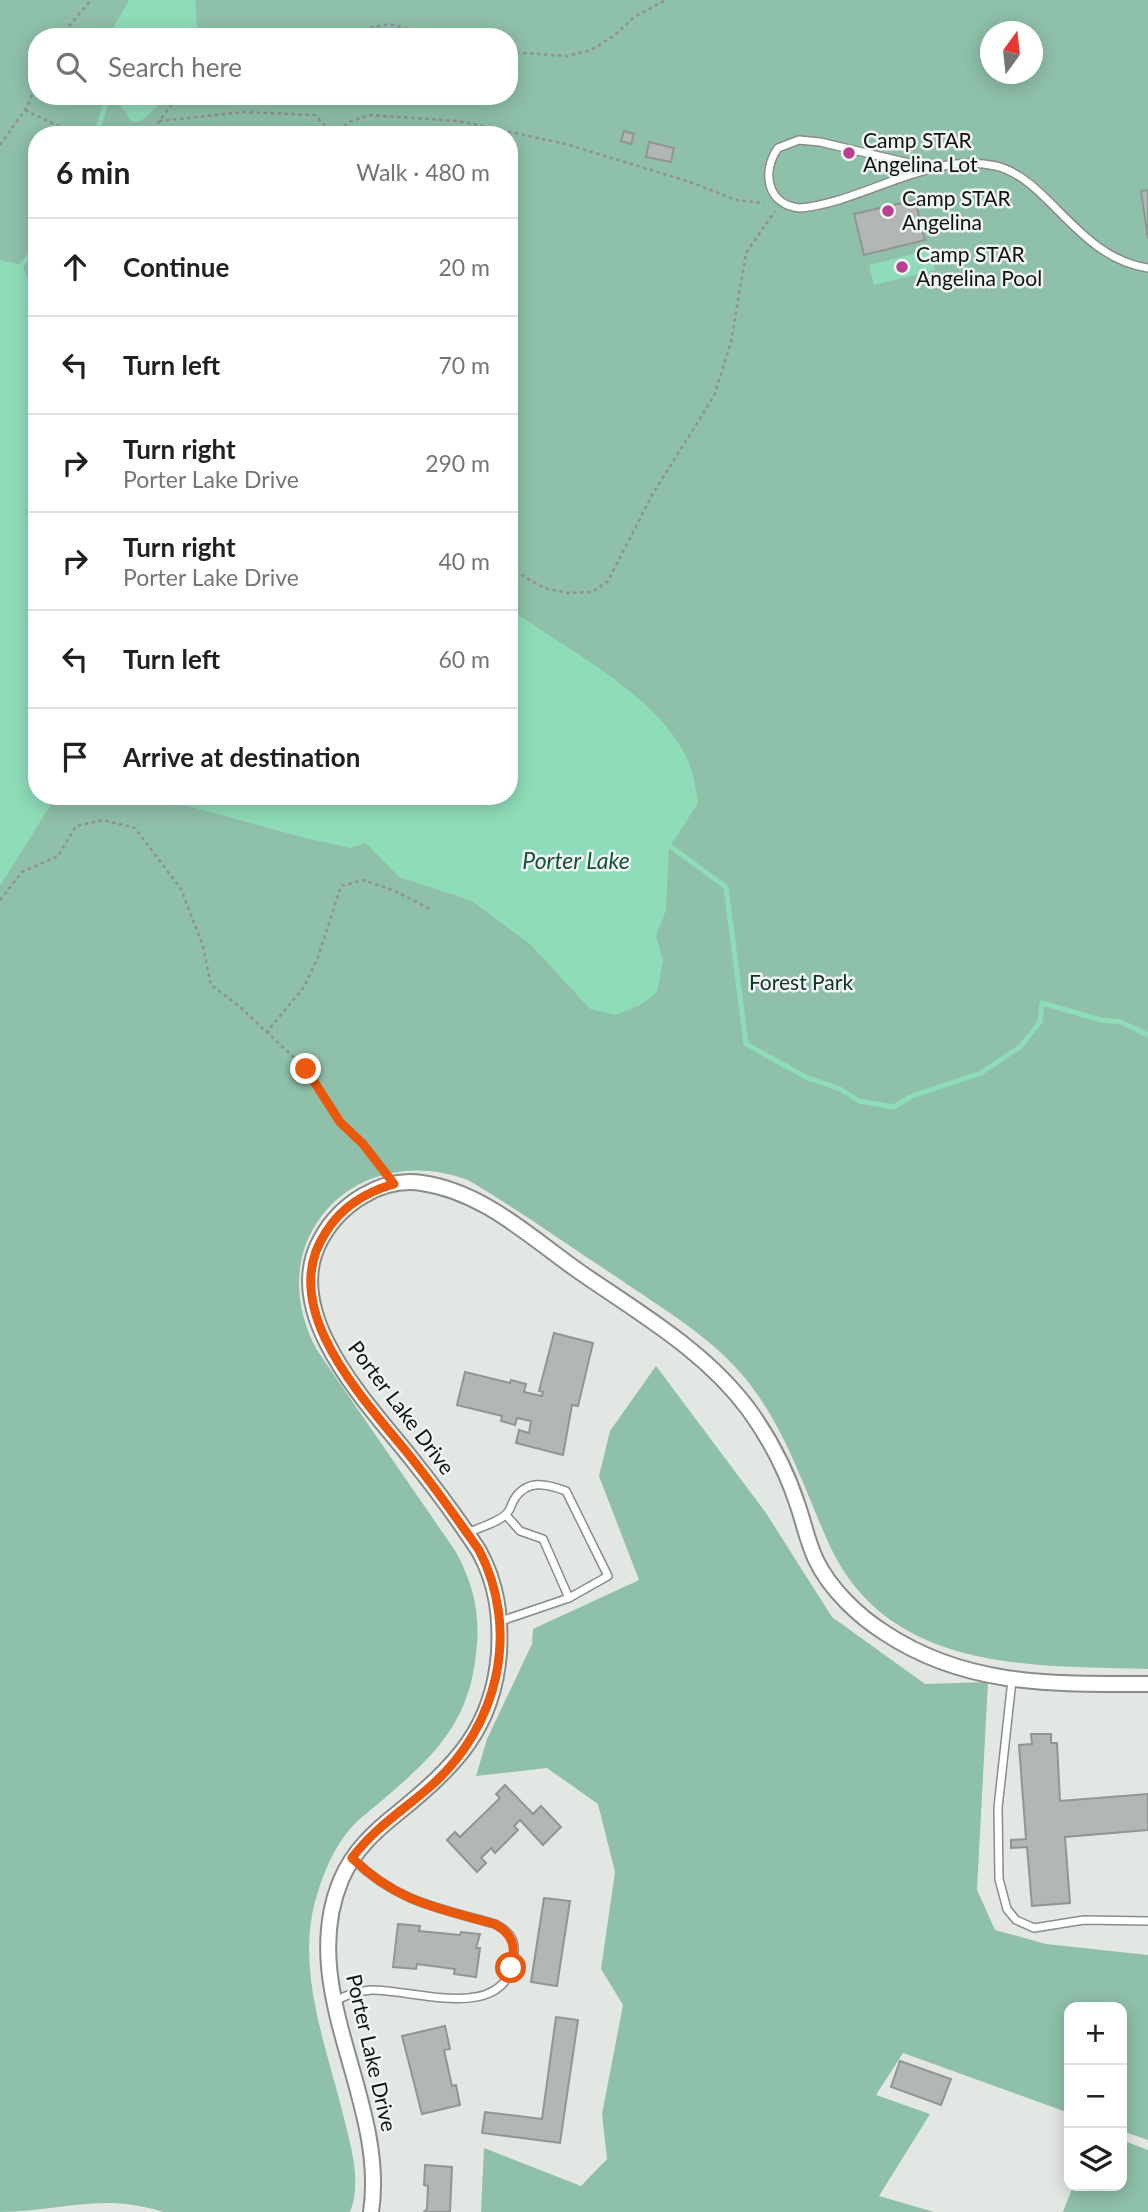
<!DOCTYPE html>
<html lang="en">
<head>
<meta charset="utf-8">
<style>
	:root { --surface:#fff; --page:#f6f6f6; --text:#202124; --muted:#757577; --line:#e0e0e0 }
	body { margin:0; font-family:Lato,sans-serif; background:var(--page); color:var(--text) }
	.controls { position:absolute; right:21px; bottom:21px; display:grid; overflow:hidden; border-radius:14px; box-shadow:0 4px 18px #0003 }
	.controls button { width:63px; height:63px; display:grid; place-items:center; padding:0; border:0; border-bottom:2px solid var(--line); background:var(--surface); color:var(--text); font:35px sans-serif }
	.compass { position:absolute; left:980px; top:21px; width:63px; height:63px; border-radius:50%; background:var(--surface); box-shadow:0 4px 18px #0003; rotate:15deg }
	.stop { position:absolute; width:21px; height:21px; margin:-16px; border:5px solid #ea580c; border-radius:50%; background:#fff }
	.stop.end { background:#ea580c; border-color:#fff; box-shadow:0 2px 7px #0008 }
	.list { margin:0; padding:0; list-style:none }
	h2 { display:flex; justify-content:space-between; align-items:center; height:91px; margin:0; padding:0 28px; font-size:30px }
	h2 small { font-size:23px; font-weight:400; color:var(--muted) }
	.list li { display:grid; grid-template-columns:46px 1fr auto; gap:21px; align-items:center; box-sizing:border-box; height:98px; padding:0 28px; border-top:2px solid var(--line) }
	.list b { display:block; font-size:26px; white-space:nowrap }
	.list p { margin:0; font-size:23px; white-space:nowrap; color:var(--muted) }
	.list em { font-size:23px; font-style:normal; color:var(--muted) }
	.icon { flex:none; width:38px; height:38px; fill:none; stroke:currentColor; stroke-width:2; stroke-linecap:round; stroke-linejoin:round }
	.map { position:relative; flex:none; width:1148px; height:2212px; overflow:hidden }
	.search { position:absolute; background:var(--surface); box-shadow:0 4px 18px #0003; left:28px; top:28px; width:490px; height:77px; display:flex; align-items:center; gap:18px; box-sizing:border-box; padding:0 24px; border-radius:28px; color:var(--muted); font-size:26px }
	.panel { position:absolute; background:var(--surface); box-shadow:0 4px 18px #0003; left:28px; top:126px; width:490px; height:679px; border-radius:28px }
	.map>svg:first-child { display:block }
	.green { fill:#8fc0a9; fill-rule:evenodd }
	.water { fill:#8fdcba }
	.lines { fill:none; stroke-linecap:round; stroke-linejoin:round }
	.stream { stroke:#8fdcba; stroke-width:5 }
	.building { fill:#b2b6b4; stroke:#919593; stroke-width:2 }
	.lane-casing { stroke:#898c8a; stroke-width:10 }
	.street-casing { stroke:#898c8a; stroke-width:18 }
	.path { stroke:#909391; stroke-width:2.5; stroke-dasharray:3.5 3.5; stroke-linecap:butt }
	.lane { stroke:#fff; stroke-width:7 }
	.street { stroke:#fff; stroke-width:14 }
	.route { stroke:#ea580c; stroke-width:9 }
	.poi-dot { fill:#bb4090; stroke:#f0f4f2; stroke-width:2.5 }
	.labels { text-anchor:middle; stroke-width:5; stroke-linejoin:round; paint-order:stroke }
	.poi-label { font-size:21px; fill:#111212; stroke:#f0f4f2; text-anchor:start }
	.park-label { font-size:21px; fill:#0e3224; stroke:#f0f4f2 }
	.street-label { font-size:21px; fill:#111212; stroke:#f0f4f2 }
	.water-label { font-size:23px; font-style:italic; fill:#16533c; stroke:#f0f4f2 }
</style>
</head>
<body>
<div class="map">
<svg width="1148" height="2212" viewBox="0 0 1148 2212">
	<rect width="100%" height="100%" fill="#e2e7e4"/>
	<g class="green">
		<path d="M 0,0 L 1148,0 L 1148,1669 C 1030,1666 887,1672 829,1544 C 802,1484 784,1422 739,1371 C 705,1333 660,1307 618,1278 C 568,1245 519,1210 468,1180 C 354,1138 258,1242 317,1350 L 456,1552 C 474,1585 481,1617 476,1654 C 469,1722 435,1755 386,1797 C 374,1808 360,1817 350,1829 C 334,1848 324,1871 317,1895 C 294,1967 327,2048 344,2118 C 351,2147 362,2183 350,2212 L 163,2212 C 100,2192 60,2212 0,2212 ZM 990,32 L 1032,32 L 1032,74 L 990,74 ZM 37,37 L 509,37 L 509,96 L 37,96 ZM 37,135 L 509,135 L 509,796 L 37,796 Z"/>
		<polygon points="656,1366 766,1513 832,1617 925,1684 988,1682 977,1890 995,1930 1046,1944 1148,1955 1148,2140 1122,2131 1122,2007 1069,2007 1069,2113 903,2053 876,2095 930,2114 879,2196 934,2212 481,2212 484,2148 581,2186 607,2159 602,2114 623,2005 601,1969 615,1872 598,1804 547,1768 476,1776 487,1739 532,1644 533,1629 639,1580 599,1476 610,1431"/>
		<polygon points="1122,2140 1148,2150 1148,2212 1063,2212 1073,2186 1122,2186"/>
	</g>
	<g class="water">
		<polygon points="129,0 195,0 198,37 108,37"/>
		<polygon points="114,96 168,96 141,121 132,122"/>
		<polygon points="930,250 935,270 874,285 869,265"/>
		<path d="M 0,260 L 22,265 L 37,299 L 37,796 L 509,796 L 509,608 C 567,651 669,699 692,771 C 695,781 696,793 698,803 L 669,848 L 666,910 L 656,936 L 663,961 L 657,992 L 642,1004 L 616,1015 L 590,1009 L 530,944 L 472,901 L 399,877 L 366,843 L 351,848 L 309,839 L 166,800 L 52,803 L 0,886 Z"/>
	</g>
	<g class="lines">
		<g class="stream">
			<polyline points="96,135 108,96"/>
			<polyline points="22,265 37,246"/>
			<polyline points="667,844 726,887 746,1044 806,1077 840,1089 859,1101 894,1107 912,1096 981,1073 1020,1047 1040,1022 1042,1003 1101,1020 1121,1022 1148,1035"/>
		</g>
	</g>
	<g class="building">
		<polygon points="624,131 634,134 631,144 621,141"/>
		<polygon points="649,142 674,148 671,162 646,157"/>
		<polygon points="1148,190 1148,239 1141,191"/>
		<polygon points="915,200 925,240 864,255 854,214"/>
		<polygon points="554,1333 593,1343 578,1406 572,1405 563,1455 516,1443 519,1430 529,1433 531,1421 517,1418 515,1425 501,1421 502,1416 457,1405 465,1372 510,1383 511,1380 526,1384 524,1392 542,1396 543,1392 539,1391"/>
		<polygon points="1031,1734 1051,1734 1051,1743 1057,1743 1060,1801 1148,1794 1148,1830 1065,1837 1070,1903 1032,1906 1027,1847 1011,1848 1011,1840 1026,1839 1019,1745 1032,1744"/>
		<polygon points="505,1785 533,1814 541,1806 561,1827 543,1845 520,1820 514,1826 518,1830 495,1853 491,1848 481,1858 486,1863 477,1872 447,1840 455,1832 460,1837 500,1798 496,1794"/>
		<polygon points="544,1898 570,1901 557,1986 531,1982"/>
		<polygon points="398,1924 420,1926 419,1931 460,1935 461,1932 480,1934 476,1948 480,1948 476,1977 454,1974 455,1969 417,1964 416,1969 393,1967"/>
		<polygon points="556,2017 578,2020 560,2143 482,2133 485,2112 542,2119"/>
		<polygon points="445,2026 450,2049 444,2050 452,2086 456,2085 460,2105 422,2114 402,2036"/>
		<polygon points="900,2061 951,2079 941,2105 891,2087"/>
		<polygon points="425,2165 452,2167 450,2212 424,2212 427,2209 428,2186 424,2185"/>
	</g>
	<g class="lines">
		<defs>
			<g id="lane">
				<path d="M 934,169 L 820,142 L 799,140 L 778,148 C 761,172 767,205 800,208 C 865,202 929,151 996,166 C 1048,178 1078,258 1148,268"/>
				<path d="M 467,1533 C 478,1528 500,1522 507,1513 C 511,1509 512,1502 515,1498 C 528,1479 547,1484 566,1491 L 608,1576 L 569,1598 L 543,1539 L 520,1531 L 506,1515"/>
				<polyline points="501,1621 569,1598"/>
				<polyline points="1012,1680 998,1808 999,1879 1007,1909 1016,1920 1034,1928 1084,1920 1148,1921"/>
				<path d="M 335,2001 C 346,1995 358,1991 371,1990 C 414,1989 510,2026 514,1953 C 515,1937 508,1931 495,1924 C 438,1908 397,1902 353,1859"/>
			</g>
			<path id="street" d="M 371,2212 C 388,2100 295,1990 341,1880 C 353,1851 375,1831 399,1812 C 455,1766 493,1729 499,1653 C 501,1616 497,1584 479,1551 C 458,1519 435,1488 411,1458 C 368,1404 279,1313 321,1239 C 340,1204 381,1177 422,1183 C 483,1192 529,1236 577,1270 C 637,1312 705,1350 749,1410 C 770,1439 787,1472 798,1506 C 804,1524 808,1543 816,1560 C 830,1589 858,1616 885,1633 C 967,1687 1054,1684 1148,1684"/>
		</defs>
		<use href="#lane" class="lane-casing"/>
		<use href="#street" class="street-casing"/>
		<g class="path">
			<polyline points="60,37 91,0"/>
			<polyline points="329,37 388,24 444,37"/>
			<polyline points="509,52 567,56 591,50 615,35 634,17 666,0"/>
			<polyline points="25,110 77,135"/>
			<polyline points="159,121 243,112 315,115 333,134"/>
			<polyline points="149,135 178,96"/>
			<polyline points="333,135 349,122 370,115 458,121 566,144 690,182 736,200 764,203"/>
			<polyline points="0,145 25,110 37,85"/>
			<polyline points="509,568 544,588 567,593 592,592 608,581 652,495 714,396 731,342 746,253 775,211"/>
			<polyline points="0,900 22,872 58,856 76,826 103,820 135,828 181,889 203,946 211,985 240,1007 306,1069 340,1122 383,1169"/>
			<polyline points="266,1033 304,987 318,957 341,886 363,880 395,891 432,910"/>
		</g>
		<use href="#lane" class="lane"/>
		<use href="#street" class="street"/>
	</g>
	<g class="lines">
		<path class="route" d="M 306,1069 L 340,1122 L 363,1144 L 394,1184 C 366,1192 342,1206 326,1232 C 274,1309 367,1402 413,1460 C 436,1489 458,1520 479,1550 C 521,1631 498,1726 432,1785 C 405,1809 374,1828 352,1858 C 397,1902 437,1908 495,1924 C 514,1935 516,1947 511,1968"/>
	</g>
	<g class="poi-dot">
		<circle cx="849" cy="153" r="7"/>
		<circle cx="888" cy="211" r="7"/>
		<circle cx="902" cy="267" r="7"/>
	</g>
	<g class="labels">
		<g class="poi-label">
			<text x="863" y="148">Camp STAR<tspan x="863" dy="24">Angelina Lot</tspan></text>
			<text x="902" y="206">Camp STAR<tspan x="902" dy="24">Angelina</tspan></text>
			<text x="916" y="262">Camp STAR<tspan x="916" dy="24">Angelina Pool</tspan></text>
		</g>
		<g class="park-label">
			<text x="801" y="990">Forest Park</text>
		</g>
		<g class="street-label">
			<text transform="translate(401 1408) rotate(53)" y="7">Porter Lake Drive</text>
			<text transform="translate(371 2053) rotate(77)" y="7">Porter Lake Drive</text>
		</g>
		<g class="water-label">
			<text x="576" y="869">Porter Lake</text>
		</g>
	</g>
</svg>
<div class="controls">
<button>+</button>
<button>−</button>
<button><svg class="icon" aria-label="layers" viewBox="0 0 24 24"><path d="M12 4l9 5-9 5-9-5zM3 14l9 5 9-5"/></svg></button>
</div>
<svg class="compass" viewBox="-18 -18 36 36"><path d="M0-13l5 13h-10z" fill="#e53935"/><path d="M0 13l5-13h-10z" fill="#757577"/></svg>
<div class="stop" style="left:511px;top:1968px"></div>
<div class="stop end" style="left:306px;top:1069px"></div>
<div class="search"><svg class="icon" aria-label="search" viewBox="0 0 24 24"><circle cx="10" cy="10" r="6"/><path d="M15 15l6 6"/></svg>Search here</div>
<section class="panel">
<h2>6 min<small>Walk · 480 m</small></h2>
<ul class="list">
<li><svg class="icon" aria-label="ahead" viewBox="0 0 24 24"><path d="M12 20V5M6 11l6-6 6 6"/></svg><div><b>Continue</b></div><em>20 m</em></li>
<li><svg class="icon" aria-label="left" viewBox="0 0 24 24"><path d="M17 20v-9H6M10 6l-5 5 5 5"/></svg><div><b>Turn left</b></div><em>70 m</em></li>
<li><svg class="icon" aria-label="right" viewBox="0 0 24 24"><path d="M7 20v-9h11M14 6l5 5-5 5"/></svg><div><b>Turn right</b><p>Porter Lake Drive</p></div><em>290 m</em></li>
<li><svg class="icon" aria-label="right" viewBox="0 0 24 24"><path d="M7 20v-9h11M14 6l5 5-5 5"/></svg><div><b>Turn right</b><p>Porter Lake Drive</p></div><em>40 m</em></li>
<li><svg class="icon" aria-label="left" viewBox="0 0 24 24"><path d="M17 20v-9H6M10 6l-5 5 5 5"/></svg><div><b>Turn left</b></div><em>60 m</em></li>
<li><svg class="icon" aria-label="arrive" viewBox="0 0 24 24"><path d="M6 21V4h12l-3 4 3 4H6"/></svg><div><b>Arrive at destination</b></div></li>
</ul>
</section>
</div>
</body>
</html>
